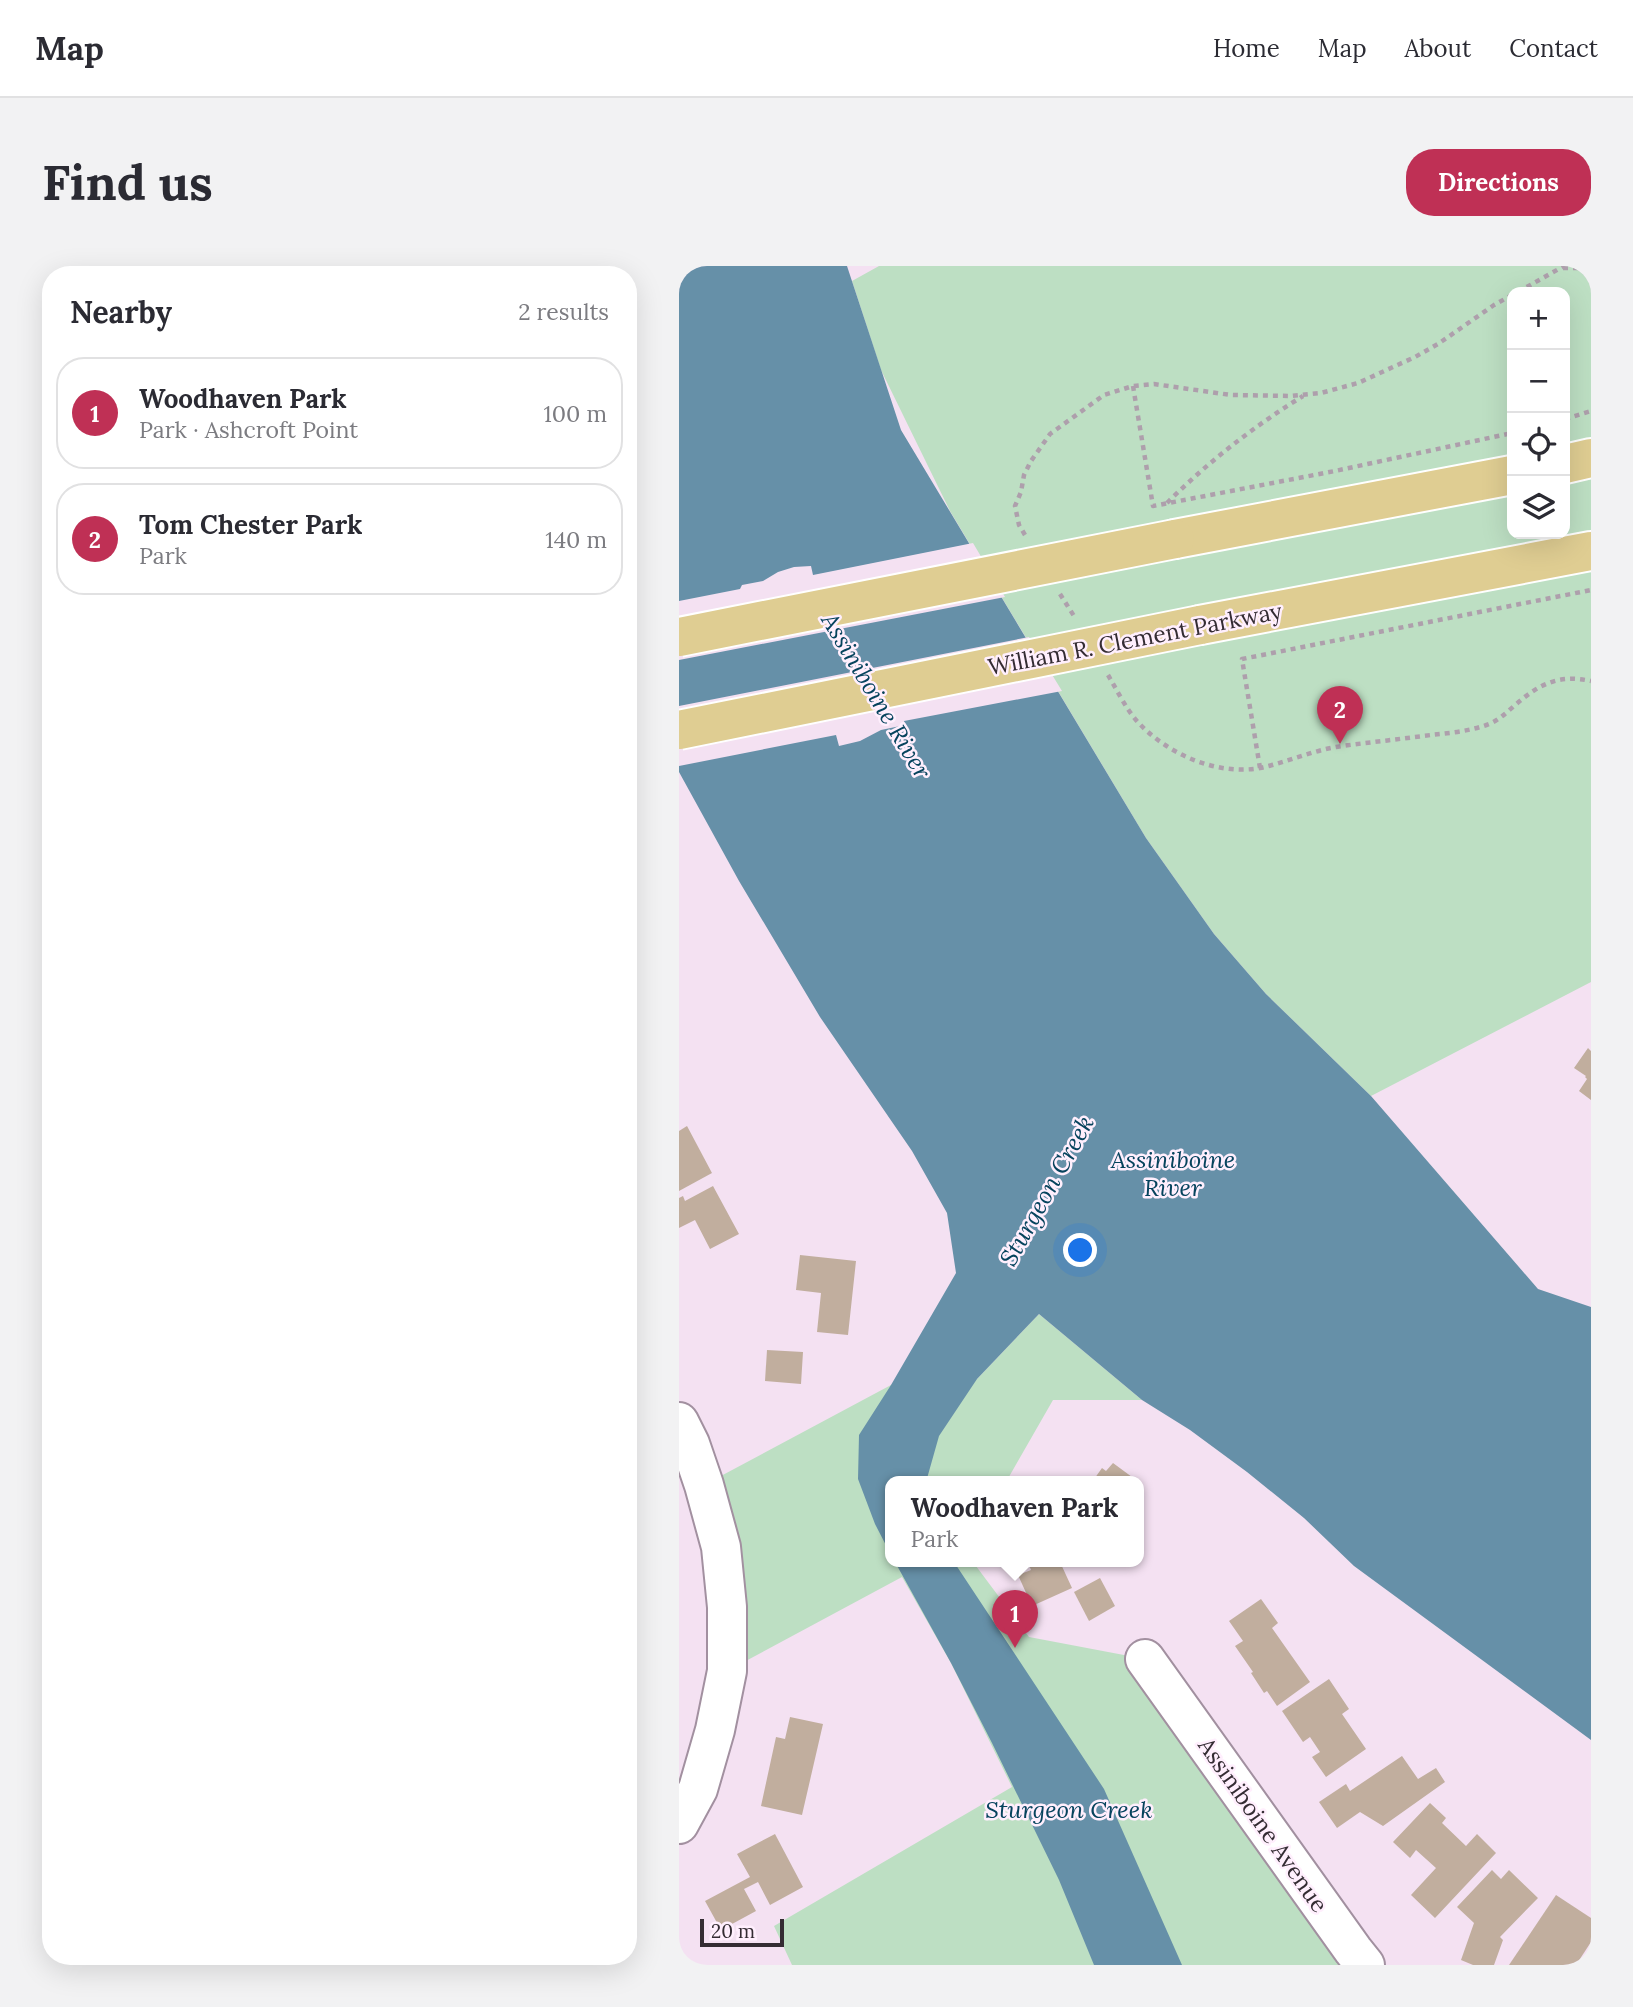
<!DOCTYPE html>
<html lang="en">
<head>
<meta charset="utf-8">
<style>
	:root { --surface:#fff; --page:#f2f2f3; --text:#2b2b33; --muted:#7c7c81; --line:#e1e1e2; --accent:#bf3055 }
	body { margin:0; font-family:Lora,serif; background:var(--page); color:var(--text) }
	.controls { position:absolute; right:21px; top:21px; display:grid; overflow:hidden; border-radius:14px; box-shadow:0 7px 28px #0002 }
	.controls button { width:63px; height:63px; display:grid; place-items:center; padding:0; border:0; border-bottom:2px solid var(--line); background:var(--surface); color:var(--text); font:35px sans-serif }
	.scale { position:absolute; left:21px; bottom:18px; width:84px; box-sizing:border-box; padding-left:7px; border:4px solid #342c33; border-top:0; font-size:19px; line-height:24px; white-space:nowrap; color:#342c33; -webkit-text-stroke:5px #ffeffd; paint-order:stroke }
	.you { position:absolute; left:402px; top:985px; width:24px; height:24px; margin:-18px; border:5px solid #fff; border-radius:50%; background:#1a73e8; box-shadow:0 0 0 10px #1a73e833 }
	.badge { display:grid; place-items:center; width:46px; height:46px; border-radius:50%; background:var(--accent); color:#fff; font-size:23px; font-weight:700 }
	.pin { position:absolute; translate:-50% -58px; filter:drop-shadow(0 2px 4px #0008) }
	.pin::after { content:''; position:absolute; top:37px; width:24px; height:21px; background:inherit; clip-path:polygon(0 0,100% 0,50% 100%) }
	.popup { position:absolute; left:206px; top:1210px; width:259px; height:91px; box-sizing:border-box; display:grid; place-content:center; border-radius:14px; background:var(--surface); filter:drop-shadow(0 2px 5px #0005); font-size:23px; white-space:nowrap; color:var(--muted) }
	.popup b { font-size:26px; color:var(--text) }
	.popup::after { content:''; position:absolute; left:50%; top:100%; margin-left:-14px; border:14px solid transparent; border-top-color:var(--surface) }
	.list { margin:0; padding:0; list-style:none }
	h2 { display:flex; justify-content:space-between; align-items:center; height:91px; margin:0; padding:0 28px; font-size:30px }
	h2 small { font-size:23px; font-weight:400; color:var(--muted) }
	.list li { display:grid; grid-template-columns:46px 1fr auto; gap:21px; align-items:center; box-sizing:border-box; height:112px; margin:0 14px 14px; padding:0 14px; border:2px solid var(--line); border-radius:28px }
	.list b { display:block; font-size:26px; white-space:nowrap }
	.list p { margin:0; font-size:23px; white-space:nowrap; color:var(--muted) }
	.list em { font-size:23px; font-style:normal; color:var(--muted) }
	.icon { flex:none; width:38px; height:38px; fill:none; stroke:currentColor; stroke-width:2; stroke-linecap:round; stroke-linejoin:round }
	.map { position:relative; flex:none; width:912px; height:1699px; overflow:hidden; border-radius:28px }
	header { display:flex; align-items:center; gap:42px; box-sizing:border-box; height:98px; padding:0 35px; background:var(--surface); border-bottom:2px solid var(--line) }
	header strong { font-size:33px }
	nav { display:flex; gap:38px; margin-inline-start:auto; font-size:24px }
	.intro { display:flex; align-items:center; justify-content:space-between; box-sizing:border-box; height:168px; padding:0 42px }
	h1 { margin:0; font-size:49px }
	.button { padding:18px 32px; border-radius:28px; background:var(--accent); color:#fff; font-size:24px; font-weight:700 }
	main { display:flex; gap:42px; padding:0 42px }
	aside { flex:1; background:var(--surface); border-radius:28px; box-shadow:0 7px 28px #0002 }
	.map>svg:first-child { display:block }
	.green { fill:#bddfc3; fill-rule:evenodd }
	.water { fill:#6690a8 }
	.pier { fill:#f4e1f2 }
	.building { fill:#c1ae9e }
	.lines { fill:none; stroke-linecap:round; stroke-linejoin:round }
	.minor-casing { stroke:#a290a0; stroke-width:42 }
	.major-casing { stroke:#fff; stroke-width:42 }
	.path { stroke:#ae9fac; stroke-width:4.5; stroke-dasharray:5 5; stroke-linecap:butt }
	.minor { stroke:#fff; stroke-width:38 }
	.major { stroke:#dfcd92; stroke-width:38 }
	.major-bridge-casing { stroke:#fff; stroke-width:42; stroke-linecap:butt }
	.major-bridge { stroke:#dfcd92; stroke-width:38 }
	.labels { text-anchor:middle; stroke-width:5; stroke-linejoin:round; paint-order:stroke }
	.street-label { font-size:23px; fill:#342c33; stroke:#ffeffd }
	.water-label { font-size:24px; font-style:italic; fill:#06435d; stroke:#ffeffd }
</style>
</head>
<body>
<header>
<strong>Map</strong>
<nav><a>Home</a><a>Map</a><a>About</a><a>Contact</a></nav>
</header>
<div class="intro"><h1>Find us</h1><a class="button">Directions</a></div>
<main>
<aside>
<h2>Nearby<small>2 results</small></h2>
<ul class="list">
<li><span class="badge">1</span><div><b>Woodhaven Park</b><p>Park · Ashcroft Point</p></div><em>100 m</em></li>
<li><span class="badge">2</span><div><b>Tom Chester Park</b><p>Park</p></div><em>140 m</em></li>
</ul>
</aside>
<div class="map">
<svg width="912" height="1699" viewBox="0 0 912 1699">
	<rect width="100%" height="100%" fill="#f4e1f2"/>
	<g class="green">
		<path d="M 200,0 L 912,0 L 912,716 L 692,830 L 587,728 L 535,668 L 467,572 L 271,245 L 202,104 L 173,15 ZM 833,26 L 886,26 L 886,268 L 833,268 Z"/>
		<polygon points="360,1048 463,1134 374,1134 327,1216 212,1216 212,1296 294,1296 350,1371 466,1393 686,1699 113,1699 95,1660 333,1521 272,1397 223,1311 48,1405 25,1219 212,1119 260,1091 298,1113"/>
	</g>
	<g class="water">
		<polygon points="0,0 168,0 222,164 467,572 535,668 587,728 692,830 859,1023 912,1041 912,1474 675,1300 625,1252 568,1206 511,1164 463,1134 360,1048 298,1113 260,1170 247,1216 212,1216 212,1289 196,1258 179,1213 180,1169 212,1119 277,1007 268,947 233,885 141,751 60,615 0,506"/>
		<polygon points="216,1296 275,1296 425,1523 503,1699 415,1699 380,1614 313,1477 272,1397"/>
	</g>
	<g class="pier">
		<polygon points="294,277 326,331 0,394 0,335 61,323 63,319 84,315 99,306 115,301 132,300 134,309"/>
		<polygon points="350,371 383,425 225,455 226,459 202,464 181,475 160,480 157,469 0,500 0,440"/>
	</g>
	<g class="building">
		<polygon points="909,782 912,785 912,834 900,825 908,813 906,811 907,810 895,802"/>
		<polygon points="8,860 33,907 0,925 0,865"/>
		<polygon points="34,920 60,968 31,983 16,954 0,962 0,932 4,930 6,935"/>
		<polygon points="121,989 177,995 169,1069 138,1066 142,1027 117,1024"/>
		<polygon points="88,1084 124,1086 122,1118 86,1115"/>
		<polygon points="434,1197 453,1211 450,1216 413,1216 423,1202 427,1205"/>
		<polygon points="349,1296 381,1296 393,1322 353,1340 339,1309 352,1304"/>
		<polygon points="421,1312 436,1340 410,1355 395,1326"/>
		<polygon points="582,1333 599,1357 593,1362 631,1416 598,1440 588,1425 585,1427 572,1407 574,1406 556,1380 564,1375 550,1355"/>
		<polygon points="650,1413 670,1443 663,1448 687,1483 647,1511 633,1491 641,1486 631,1471 624,1476 603,1445"/>
		<polygon points="111,1451 144,1458 123,1549 82,1540 97,1471 106,1473"/>
		<polygon points="723,1490 739,1513 757,1502 766,1516 704,1560 681,1546 658,1562 640,1536 667,1518 671,1525"/>
		<polygon points="751,1537 767,1552 763,1557 787,1580 798,1568 817,1587 756,1652 732,1629 757,1602 737,1584 731,1592 714,1576"/>
		<polygon points="96,1568 124,1621 91,1639 79,1616 65,1623 77,1645 42,1664 26,1635 71,1611 58,1588"/>
		<polygon points="813,1604 822,1613 830,1604 859,1632 821,1671 824,1674 815,1699 794,1699 782,1694 795,1657 778,1641"/>
		<polygon points="877,1629 912,1652 912,1676 897,1699 830,1699"/>
	</g>
	<g class="lines">
		<defs>
			<g id="minor">
				<polyline points="0,1156 11,1178 25,1219 42,1281 48,1341 48,1405 36,1464 19,1523 0,1558"/>
				<polyline points="466,1393 674,1684 686,1699"/>
			</g>
			<g id="major">
				<polyline points="886,198 912,192"/>
				<polyline points="496,273 833,209"/>
				<polyline points="521,359 912,285"/>
			</g>
		</defs>
		<use href="#minor" class="minor-casing"/>
		<use href="#major" class="major-casing"/>
		<g class="path">
			<polyline points="884,2 902,2 912,4"/>
			<polyline points="839,26 885,0"/>
			<polyline points="454,120 474,240 656,205 833,167"/>
			<polyline points="886,153 912,145"/>
			<path d="M 488,237 C 529,196 574,161 624,130"/>
			<polyline points="346,269 340,259 336,240 342,226 345,209 352,195 371,168 425,129 454,120 475,118 552,129 612,130 642,127 679,117 736,91 759,78 815,39 833,29"/>
			<polyline points="381,328 395,350"/>
			<path d="M 429,409 C 438,424 446,441 457,454 C 486,487 537,510 581,502 C 609,496 634,484 663,480 C 693,476 722,473 752,469 C 771,467 792,465 810,458 C 820,454 827,447 835,440 C 860,418 879,408 912,415"/>
			<polyline points="581,502 563,393 912,324"/>
		</g>
		<use href="#minor" class="minor"/>
		<use href="#major" class="major"/>
		<defs>
			<g id="major-bridge">
				<polyline points="0,371 496,273"/>
				<polyline points="0,464 521,359"/>
			</g>
		</defs>
		<use href="#major-bridge" class="major-bridge-casing"/>
		<use href="#major-bridge" class="major-bridge"/>
	</g>
	<g class="labels">
		<g class="street-label">
			<text transform="translate(456 373) rotate(-11)" y="8">William R. Clement Parkway</text>
			<text transform="translate(584 1559) rotate(55)" y="8">Assiniboine Avenue</text>
		</g>
		<g class="water-label">
			<text transform="translate(197 430) rotate(59)" y="8">Assiniboine River</text>
			<text x="494" y="902">Assiniboine<tspan x="494" dy="28">River</tspan></text>
			<text transform="translate(368 925) rotate(-61)" y="8">Sturgeon Creek</text>
			<text x="390" y="1552">Sturgeon Creek</text>
		</g>
	</g>
</svg>
<div class="controls">
<button>+</button>
<button>−</button>
<button><svg class="icon" aria-label="locate" viewBox="0 0 24 24"><circle cx="12" cy="12" r="6"/><path d="M12 2v4M12 18v4M2 12h4M18 12h4"/></svg></button>
<button><svg class="icon" aria-label="layers" viewBox="0 0 24 24"><path d="M12 4l9 5-9 5-9-5zM3 14l9 5 9-5"/></svg></button>
</div>
<div class="scale">20 m</div>
<div class="you"></div>
<div class="pin badge" style="left:336px;top:1382px">1</div>
<div class="popup"><b>Woodhaven Park</b>Park</div>
<div class="pin badge" style="left:661px;top:478px">2</div>
</div>
</main>
</body>
</html>
